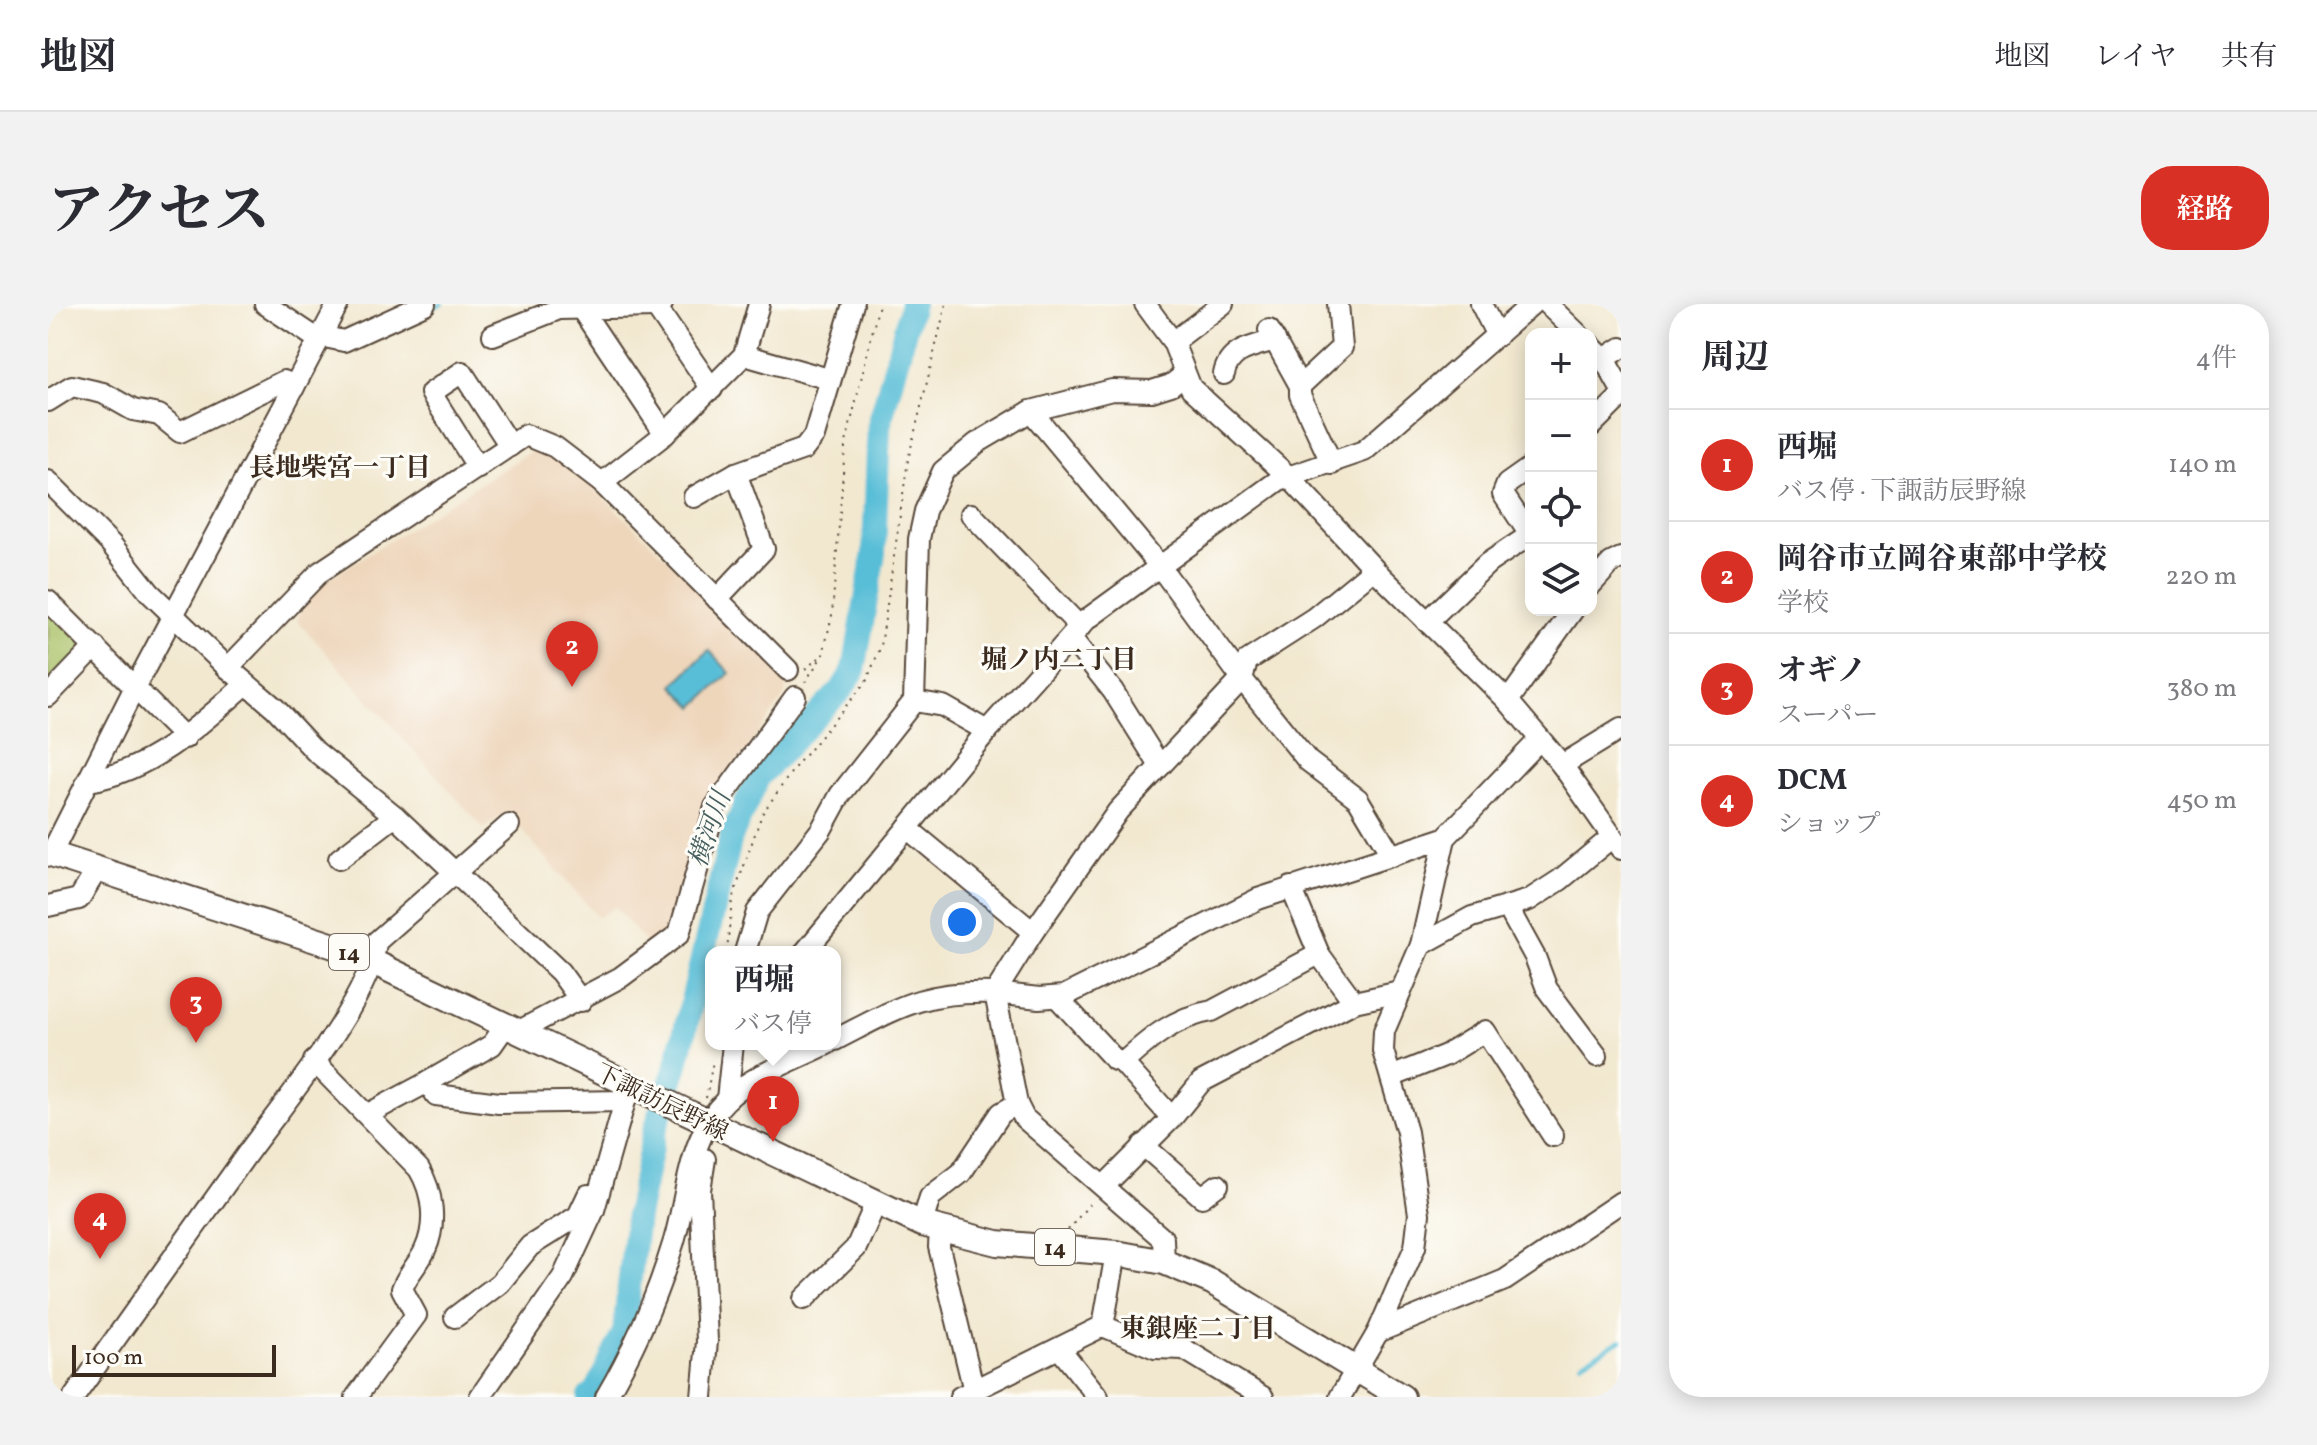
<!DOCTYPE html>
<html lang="ja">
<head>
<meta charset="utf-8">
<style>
	:root { --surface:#fff; --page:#f2f2f3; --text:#2b2b33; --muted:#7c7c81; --line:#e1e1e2; --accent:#d93025 }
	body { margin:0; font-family:Vollkorn,"Noto Serif JP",serif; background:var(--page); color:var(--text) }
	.controls { position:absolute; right:24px; top:24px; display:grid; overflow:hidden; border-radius:16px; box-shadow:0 4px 20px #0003 }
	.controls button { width:72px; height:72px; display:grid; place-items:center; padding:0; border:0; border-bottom:2px solid var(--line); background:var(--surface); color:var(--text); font:40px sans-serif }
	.scale { position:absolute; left:24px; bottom:20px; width:204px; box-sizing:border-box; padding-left:8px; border:4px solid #3b2a1e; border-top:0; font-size:22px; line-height:28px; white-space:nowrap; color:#3b2a1e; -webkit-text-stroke:6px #fdfcf7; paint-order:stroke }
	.you { position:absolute; left:914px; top:618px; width:28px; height:28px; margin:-20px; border:6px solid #fff; border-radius:50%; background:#1a73e8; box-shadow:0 0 0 12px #1a73e833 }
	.badge { display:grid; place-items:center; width:52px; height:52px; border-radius:50%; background:var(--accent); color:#fff; font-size:26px; font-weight:700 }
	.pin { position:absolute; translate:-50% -66px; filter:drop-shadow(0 2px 4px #0008) }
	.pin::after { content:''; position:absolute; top:42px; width:28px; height:24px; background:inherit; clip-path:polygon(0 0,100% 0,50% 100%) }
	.popup { position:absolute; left:657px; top:642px; width:136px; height:104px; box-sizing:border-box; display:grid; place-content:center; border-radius:16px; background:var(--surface); filter:drop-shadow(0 2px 6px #0005); font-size:26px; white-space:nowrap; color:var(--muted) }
	.popup b { font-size:30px; color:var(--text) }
	.popup::after { content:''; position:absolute; left:50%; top:100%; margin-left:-16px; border:16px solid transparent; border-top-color:var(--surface) }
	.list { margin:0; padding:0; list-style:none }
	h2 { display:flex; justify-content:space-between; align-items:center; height:104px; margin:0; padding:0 32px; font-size:34px }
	h2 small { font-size:26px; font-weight:400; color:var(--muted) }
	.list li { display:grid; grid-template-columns:52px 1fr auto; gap:24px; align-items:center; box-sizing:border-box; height:112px; padding:0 32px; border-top:2px solid var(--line) }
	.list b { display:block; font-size:30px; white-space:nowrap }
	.list p { margin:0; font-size:26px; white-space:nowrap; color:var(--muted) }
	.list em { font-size:26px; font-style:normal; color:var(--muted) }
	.icon { flex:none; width:44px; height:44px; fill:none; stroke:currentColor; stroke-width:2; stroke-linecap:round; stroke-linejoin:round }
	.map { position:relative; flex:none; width:1573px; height:1093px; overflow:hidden; border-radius:32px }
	header { display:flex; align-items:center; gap:48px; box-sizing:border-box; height:112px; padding:0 40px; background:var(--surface); border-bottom:2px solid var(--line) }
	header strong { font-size:38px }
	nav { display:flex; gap:44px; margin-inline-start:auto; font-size:28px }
	.intro { display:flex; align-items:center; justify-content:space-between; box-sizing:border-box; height:192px; padding:0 48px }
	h1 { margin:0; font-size:56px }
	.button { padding:20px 36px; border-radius:32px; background:var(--accent); color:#fff; font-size:28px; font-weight:700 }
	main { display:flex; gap:48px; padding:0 48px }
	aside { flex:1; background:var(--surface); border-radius:32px; box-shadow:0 4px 20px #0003 }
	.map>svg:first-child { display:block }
	.built { fill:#eed6bb }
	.green { fill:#a9c166; stroke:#727642; stroke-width:2 }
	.water { fill:#59bed7; stroke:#4a747a; stroke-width:2 }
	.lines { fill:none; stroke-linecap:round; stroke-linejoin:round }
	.stream { stroke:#59bed7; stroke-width:4 }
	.river { stroke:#59bed7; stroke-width:24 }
	.minor-casing { stroke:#564639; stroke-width:24 }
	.major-casing { stroke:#564639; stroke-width:28 }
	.path { stroke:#564639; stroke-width:2; stroke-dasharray:2 6; stroke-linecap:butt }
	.minor { stroke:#fff; stroke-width:20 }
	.major { stroke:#fff; stroke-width:24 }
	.labels { text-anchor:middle; stroke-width:6; stroke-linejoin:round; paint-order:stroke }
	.shield { fill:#fdfcf7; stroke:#75695f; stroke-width:2 }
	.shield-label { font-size:22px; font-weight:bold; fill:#3b2a1e }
	.street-label { font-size:24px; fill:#3b2a1e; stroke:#fdfcf7 }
	.neighbourhood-label { font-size:26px; font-weight:bold; fill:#3b2a1e; stroke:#fdfcf7 }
	.water-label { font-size:26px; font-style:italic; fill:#465e5f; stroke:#fdfcf7 }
</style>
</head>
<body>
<header>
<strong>地図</strong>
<nav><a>地図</a><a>レイヤ</a><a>共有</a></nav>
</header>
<div class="intro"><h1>アクセス</h1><a class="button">経路</a></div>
<main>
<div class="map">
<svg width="1573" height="1093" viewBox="0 0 1573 1093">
	<rect width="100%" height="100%" fill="#fdfcf7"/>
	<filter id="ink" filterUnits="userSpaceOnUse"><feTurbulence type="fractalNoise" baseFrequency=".0125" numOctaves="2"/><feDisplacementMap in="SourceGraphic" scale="16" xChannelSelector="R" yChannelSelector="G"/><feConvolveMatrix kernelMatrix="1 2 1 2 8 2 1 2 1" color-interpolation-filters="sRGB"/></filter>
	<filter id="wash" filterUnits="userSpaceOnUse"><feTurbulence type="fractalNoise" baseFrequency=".006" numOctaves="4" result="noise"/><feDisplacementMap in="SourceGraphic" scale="32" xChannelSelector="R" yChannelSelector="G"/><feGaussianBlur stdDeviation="1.8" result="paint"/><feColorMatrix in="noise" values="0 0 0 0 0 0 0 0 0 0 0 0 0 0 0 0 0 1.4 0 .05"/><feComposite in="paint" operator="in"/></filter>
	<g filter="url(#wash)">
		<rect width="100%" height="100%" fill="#f2e8d0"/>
		<polygon class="built" points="490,143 506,146 742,372 735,394 662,499 627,627 601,642 567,603 550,614 458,508 436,525 249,316 260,288"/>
		<polygon class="green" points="0,302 40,340 0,388"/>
		<polygon class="water" points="661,346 682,369 646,403 625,381"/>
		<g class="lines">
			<g class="stream">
				<polyline points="384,4 394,0"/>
				<polyline points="1533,1059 1573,1036"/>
			</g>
			<polyline class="river" points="541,1093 548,1088 576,1028 589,912 606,829 629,760 683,533 710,473 794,385 806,366 826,249 831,122 864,0"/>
		</g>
	</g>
	<g filter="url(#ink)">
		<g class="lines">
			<defs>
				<g id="minor">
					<polyline points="217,0 271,36"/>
					<polyline points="1097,0 1125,38 1143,84 1242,174 1326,265 1460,397 1514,461 1573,545"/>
					<polyline points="1433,0 1449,32"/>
					<polyline points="1499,0 1530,30"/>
					<polyline points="532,3 617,130"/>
					<polyline points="608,3 664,85"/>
					<polyline points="1221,26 1252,82"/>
					<polyline points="445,31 511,5 608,3 614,0"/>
					<polyline points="272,32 296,37 377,0"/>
					<polyline points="1125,38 1175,0"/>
					<polyline points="1543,42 1556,55 1573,85"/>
					<polyline points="696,51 781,75"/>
					<polyline points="1556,55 1573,44"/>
					<path d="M 1176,70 C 1181,45 1205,43 1227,36"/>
					<polyline points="0,97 24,82 55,89 85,106 111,111 132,128 236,77 246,83"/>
					<polyline points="983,107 1110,260 1194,375 1260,457 1310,495 1344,552"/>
					<polyline points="1543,122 1573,92"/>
					<polyline points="1284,160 1252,91 1252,82 1294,43 1290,0"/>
					<polyline points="430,164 383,89 414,68 462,142"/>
					<polyline points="0,177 63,240 102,289 180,364 227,404 267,447 347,512 512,668 533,697"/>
					<polyline points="554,179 617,130 696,51 711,0"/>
					<polyline points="646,193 688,169"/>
					<polyline points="923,210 1032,323"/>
					<polyline points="1543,281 1563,259 1573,254"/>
					<polyline points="669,295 716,245 688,169 756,145 766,132 805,0"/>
					<polyline points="0,297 137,434"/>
					<polyline points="1379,318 1440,259 1482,231 1455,190 1459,180 1483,163"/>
					<polyline points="1023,334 1065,387 1112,462"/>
					<polyline points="180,364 272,268 478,131 507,143 554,179 740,366"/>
					<polyline points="0,392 47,343"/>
					<polyline points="866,397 895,402 939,427"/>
					<polyline points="1460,397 1525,306"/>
					<polyline points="1514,461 1573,425"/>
					<path d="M 41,477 C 103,467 152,421 197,381"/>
					<polyline points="859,524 985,628"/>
					<polyline points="3,550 87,383 290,0"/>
					<polyline points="291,555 347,512"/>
					<polyline points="1243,583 1271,650"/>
					<polyline points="0,602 31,595 50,564"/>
					<polyline points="1460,604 1487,653 1499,685 1549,752"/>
					<polyline points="1373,641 1424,613 1481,596 1512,576 1564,533"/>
					<polyline points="697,648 709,608 773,526 792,491 866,397 871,235 877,207 895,167 929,139 983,107 1064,86 1104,87 1123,81 1136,71"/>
					<polyline points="757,648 939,427 1038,316 1231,176 1316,147 1484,0"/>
					<polyline points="1009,693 1067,756 1075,759"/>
					<polyline points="1306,698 1352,688"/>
					<polyline points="471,727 573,673 631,630 667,503 747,393"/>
					<path d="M 787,736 C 850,704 874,686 947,689 L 985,628 L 1070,507 L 1194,375 L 1199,357 L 1266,314 L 1326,265"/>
					<path d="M 266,757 L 371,865 C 385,888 389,920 377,946 C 371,960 359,970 354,985 L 368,1011 L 308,1093"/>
					<polyline points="1343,773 1398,751 1437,727 1505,832"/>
					<polyline points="380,778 444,741 458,721"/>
					<polyline points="679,795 685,740"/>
					<polyline points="320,810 380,778 388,791 451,799 577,797"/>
					<polyline points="1095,841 1154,893 1170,881"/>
					<path d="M 1057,881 L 1124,814 L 1153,778 L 1306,698 L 1271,650 L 1164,707 C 1127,713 1101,735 1075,759 L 1124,814"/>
					<polyline points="874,920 882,893 913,869 953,809 969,800"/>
					<polyline points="892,925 891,943 926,1087"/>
					<polyline points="1116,958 1115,935 976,814 969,800 947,689 991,694 1016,692 1210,595 1397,534 1492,435"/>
					<polyline points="756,995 808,944 827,901"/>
					<polyline points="407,1013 452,979 482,942 530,912 540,891"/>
					<polyline points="1055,1022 1107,1044 1136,1045 1215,1093"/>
					<polyline points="1330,1028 1457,976 1573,898"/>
					<polyline points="1012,1045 1050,1093"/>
					<path d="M 26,1093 C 83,1013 139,934 196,854 C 231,805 324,694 328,638 L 461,521"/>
					<polyline points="432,1093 515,973 546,906 581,783"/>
					<path d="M 558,1093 C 586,1045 610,990 626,937 C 640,889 640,833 678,796 C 704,771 747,756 779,740"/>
					<polyline points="654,1093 659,1037 652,886 657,855"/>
					<polyline points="912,1093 1055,1022 1068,949"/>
					<polyline points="1292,1093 1330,1028 1367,943 1371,910 1359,828 1335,747 1336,727 1373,641 1397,534"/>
				</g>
				<polyline id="major" points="0,549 286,642 327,659 874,920 949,939 1068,949 1116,958 1164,978 1354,1093"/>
			</defs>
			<use href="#minor" class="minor-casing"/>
			<use href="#major" class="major-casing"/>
			<g class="path">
				<polyline points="757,365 771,354"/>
				<polyline points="757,378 775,351 784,311 797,143 831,0"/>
				<polyline points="679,648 684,596 714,510 747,463 818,378 833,342 860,156 898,0"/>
				<polyline points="658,794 665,757"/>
				<polyline points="1020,926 1044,897"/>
			</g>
			<use href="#minor" class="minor"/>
			<use href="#major" class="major"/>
		</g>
	</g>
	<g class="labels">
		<g class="shield">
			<rect x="281" y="630" width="40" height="36" rx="6"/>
			<rect x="987" y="925" width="40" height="36" rx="6"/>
		</g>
		<g class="shield-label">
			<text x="301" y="656">14</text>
			<text x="1007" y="951">14</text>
		</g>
		<g class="street-label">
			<text transform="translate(614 798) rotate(26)" y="8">下諏訪辰野線</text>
		</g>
		<g class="neighbourhood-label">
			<text x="292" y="172">長地柴宮一丁目</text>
			<text x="1011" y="364">堀ノ内二丁目</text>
			<text x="1150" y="1033">東銀座二丁目</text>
		</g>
		<g class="water-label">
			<text transform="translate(661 525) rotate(-71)" y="9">横河川</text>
		</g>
	</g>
</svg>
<div class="controls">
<button>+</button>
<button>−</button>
<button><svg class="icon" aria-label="locate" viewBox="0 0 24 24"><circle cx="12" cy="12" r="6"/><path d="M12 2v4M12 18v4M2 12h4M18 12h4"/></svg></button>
<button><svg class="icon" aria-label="layers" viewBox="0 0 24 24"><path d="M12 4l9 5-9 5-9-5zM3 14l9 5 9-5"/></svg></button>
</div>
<div class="scale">100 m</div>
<div class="you"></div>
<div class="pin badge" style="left:725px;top:838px">1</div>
<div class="popup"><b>西堀</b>バス停</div>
<div class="pin badge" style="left:524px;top:383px">2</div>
<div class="pin badge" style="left:148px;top:739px">3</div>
<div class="pin badge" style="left:52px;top:955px">4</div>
</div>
<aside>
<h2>周辺<small>4件</small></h2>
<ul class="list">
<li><span class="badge">1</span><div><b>西堀</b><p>バス停 · 下諏訪辰野線</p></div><em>140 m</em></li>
<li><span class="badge">2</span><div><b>岡谷市立岡谷東部中学校</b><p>学校</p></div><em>220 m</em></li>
<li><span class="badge">3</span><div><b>オギノ</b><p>スーパー</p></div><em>380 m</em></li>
<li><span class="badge">4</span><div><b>DCM</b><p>ショップ</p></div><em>450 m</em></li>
</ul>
</aside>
</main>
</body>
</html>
